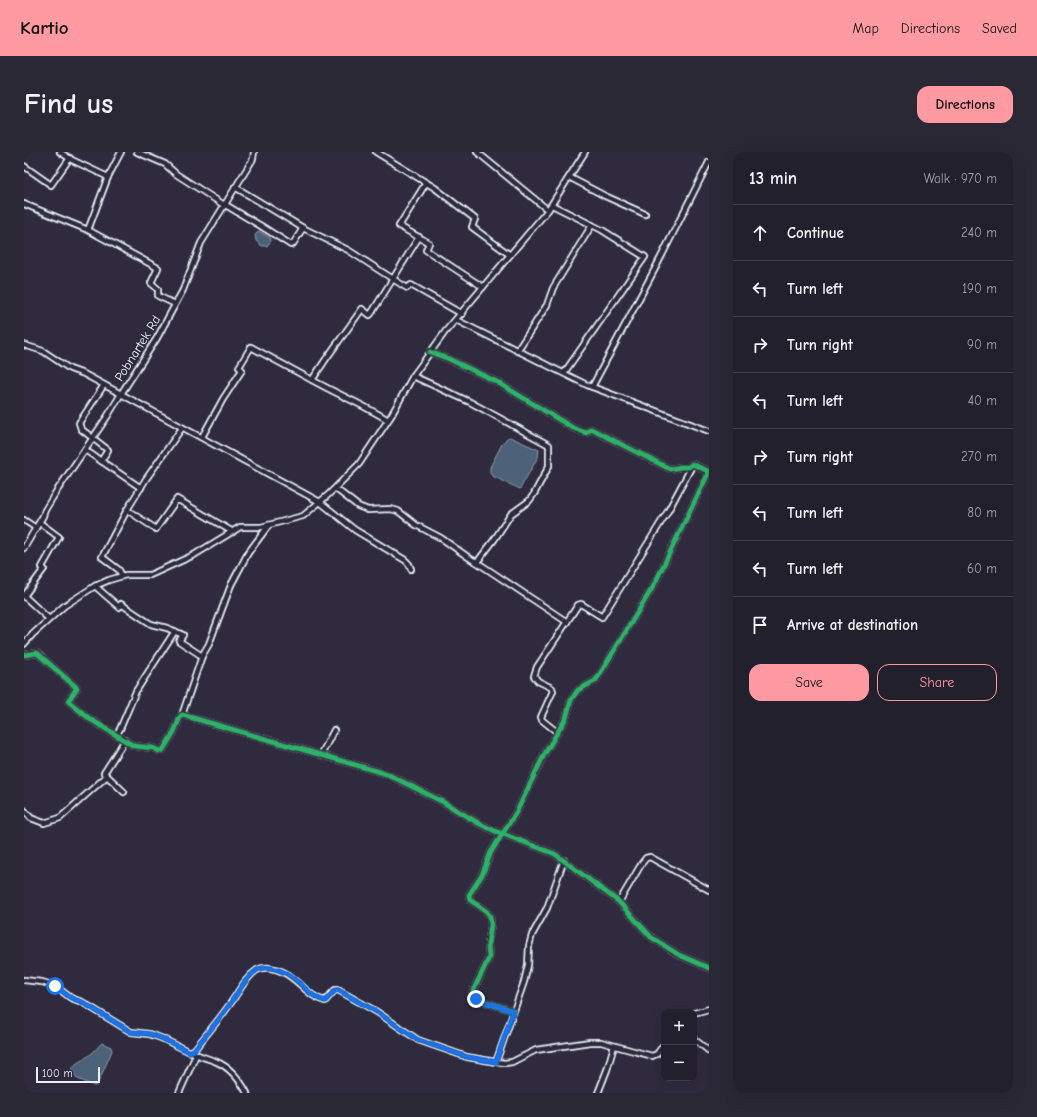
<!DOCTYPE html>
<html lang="en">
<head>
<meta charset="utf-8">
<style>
	:root { --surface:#23202e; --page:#2b2836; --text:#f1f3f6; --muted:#a3a3aa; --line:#403e4a; --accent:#ff9aa2 }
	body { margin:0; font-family:"Comic Neue",sans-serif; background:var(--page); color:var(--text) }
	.controls { position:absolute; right:12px; bottom:12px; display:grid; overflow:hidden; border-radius:8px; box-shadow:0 4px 16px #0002 }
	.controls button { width:36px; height:36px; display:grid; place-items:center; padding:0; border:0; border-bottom:1px solid var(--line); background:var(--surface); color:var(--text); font:20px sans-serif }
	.scale { position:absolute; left:12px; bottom:10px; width:64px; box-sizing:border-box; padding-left:4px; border:2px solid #e8f1f8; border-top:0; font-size:11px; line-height:14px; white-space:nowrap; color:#e8f1f8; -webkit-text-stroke:3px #2f2a3d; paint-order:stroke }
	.stop { position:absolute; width:12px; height:12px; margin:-9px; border:3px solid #1a73e8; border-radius:50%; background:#fff }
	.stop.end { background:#1a73e8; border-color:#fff; box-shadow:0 1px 4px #0008 }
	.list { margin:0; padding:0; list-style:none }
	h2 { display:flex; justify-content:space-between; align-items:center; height:52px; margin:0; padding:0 16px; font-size:17px }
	h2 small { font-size:13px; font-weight:400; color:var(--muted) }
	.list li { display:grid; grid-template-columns:26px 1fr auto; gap:12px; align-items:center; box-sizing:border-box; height:56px; padding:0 16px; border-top:1px solid var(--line) }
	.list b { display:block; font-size:15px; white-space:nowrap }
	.list em { font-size:13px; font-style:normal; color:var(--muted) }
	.actions { display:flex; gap:8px; padding:12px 16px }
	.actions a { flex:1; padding:9px 0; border:1px solid var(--accent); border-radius:12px; text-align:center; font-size:14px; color:var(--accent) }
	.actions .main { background:var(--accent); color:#111 }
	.icon { flex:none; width:22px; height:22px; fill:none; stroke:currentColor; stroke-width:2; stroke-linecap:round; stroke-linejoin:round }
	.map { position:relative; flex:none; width:685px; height:941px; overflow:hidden; border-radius:12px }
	header { display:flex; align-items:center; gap:24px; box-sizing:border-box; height:56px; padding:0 20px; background:var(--accent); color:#111 }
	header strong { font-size:19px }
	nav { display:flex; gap:22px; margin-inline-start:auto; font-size:14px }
	.intro { display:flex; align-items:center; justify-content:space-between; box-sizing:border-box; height:96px; padding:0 24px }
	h1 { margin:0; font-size:28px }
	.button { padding:10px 18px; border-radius:12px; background:var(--accent); color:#111; font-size:14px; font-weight:700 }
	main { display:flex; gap:24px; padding:0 24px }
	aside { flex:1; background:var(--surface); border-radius:12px; box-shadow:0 4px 16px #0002 }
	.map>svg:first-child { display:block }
	.water { fill:#4d6278; stroke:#8b9bab }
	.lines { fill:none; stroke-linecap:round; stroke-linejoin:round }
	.minor-casing { stroke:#e8f1f8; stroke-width:8 }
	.minor { stroke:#2f2a3d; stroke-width:4.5 }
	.cycleway-casing { stroke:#2f2a3d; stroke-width:8 }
	.cycleway { stroke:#2db169; stroke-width:5 }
	.route { stroke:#1a73e8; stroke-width:5 }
	.labels { text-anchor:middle; stroke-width:3; stroke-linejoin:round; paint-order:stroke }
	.street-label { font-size:13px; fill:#e8f1f8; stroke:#2f2a3d }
</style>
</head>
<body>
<header>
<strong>Kartio</strong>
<nav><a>Map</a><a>Directions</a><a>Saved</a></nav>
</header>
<div class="intro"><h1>Find us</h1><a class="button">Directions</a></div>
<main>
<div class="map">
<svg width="685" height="941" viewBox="0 0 685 941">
	<rect width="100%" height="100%" fill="#2f2a3d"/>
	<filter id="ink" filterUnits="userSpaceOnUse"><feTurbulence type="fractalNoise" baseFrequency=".025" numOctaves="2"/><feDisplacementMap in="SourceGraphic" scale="8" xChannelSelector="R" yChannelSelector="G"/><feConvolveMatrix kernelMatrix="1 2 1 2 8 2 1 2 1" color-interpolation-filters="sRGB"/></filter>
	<g filter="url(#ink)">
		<g class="water">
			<polygon points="235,79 246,86 247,89 243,94 238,94 232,89 231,83"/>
			<polygon points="486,285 515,298 514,305 496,337 468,324 466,320 466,315 478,292 483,286"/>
			<path d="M 78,891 L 87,895 L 88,899 L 73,933 L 70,934 L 54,927 L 47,919 C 50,910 60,908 67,902 C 71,899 74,894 78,891 Z"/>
		</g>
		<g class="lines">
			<defs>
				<g id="minor">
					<polyline points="36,0 48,8 84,25"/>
					<polyline points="113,0 141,12 152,22 200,53"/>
					<polyline points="352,0 411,36 451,67 448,75 486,103"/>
					<polyline points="453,0 524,58"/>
					<polyline points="0,14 27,33 46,6"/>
					<polyline points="545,25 581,44 621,62"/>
					<polyline points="402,31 375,74 405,91 402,98 459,135"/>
					<polyline points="211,35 279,76 324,98 383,136 387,133 438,162"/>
					<polyline points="0,52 64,78 84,25 97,0"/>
					<polyline points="200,52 237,74 267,93 269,92 279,76"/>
					<polyline points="528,53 578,78 621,105 540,221"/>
					<polyline points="64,78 134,116 127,131 134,137 134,144 151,152"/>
					<polyline points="432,168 563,233 685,279"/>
					<polyline points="0,193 19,199 46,217 60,222 97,242 296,350 331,378 381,408 385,412 387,417"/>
					<polyline points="493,199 523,153 529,136 568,73"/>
					<polyline points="406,200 425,207 473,230 549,276 562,281 567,277 646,317 657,315 665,315 668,312 684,319 683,324 629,435 574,525 571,529 554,538 547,548 542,566 520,603 493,659 467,700 458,723 445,743 446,748 462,759 466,764 467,773 464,792 465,806 449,839 448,844 452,847 489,859"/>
					<polyline points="568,235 633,113 685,10"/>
					<path d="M 364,268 C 340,253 313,242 288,228 L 302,207 L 338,157 L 346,163 L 347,162 L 395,85"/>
					<polyline points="178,285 199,247 218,218 215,215 227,195 288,228"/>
					<polyline points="61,298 117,336"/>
					<polyline points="77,309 84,298 57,277 55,271 80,233"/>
					<polyline points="312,337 334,354 344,358 367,357 374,359 392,373 417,386 444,405 450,409 454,409 470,388 487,362 505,349 510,342 525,314 525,293 446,250 389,224"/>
					<polyline points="103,358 122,327 158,276"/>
					<polyline points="0,368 12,376"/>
					<polyline points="16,371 35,385 18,415 20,417 0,444 25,467"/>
					<polyline points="0,396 19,364 21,358 32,340 83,265 97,242 133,186 159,138 177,91 229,7 230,0"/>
					<polyline points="451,409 543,470"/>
					<polyline points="98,424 95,418 78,405 103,358 132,377 153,347 209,380"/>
					<polyline points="71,434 95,455 97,452 127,472 143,476 159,483 155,489 178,504 185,492 207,433 224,401 245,373"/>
					<polyline points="0,492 9,482 40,454 71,434 85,428 102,423 126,423 170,403 216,375 237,375 279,364 304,343 335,312 367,264 389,224 421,180 524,58 561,0"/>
					<polyline points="0,503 13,501 53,536 44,549 66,567 110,594 129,596 135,599 139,598 150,580 156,565 158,563 162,564 363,622 419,650 454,671 471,679 531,702 595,750 627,785 655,803 685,816"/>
					<polyline points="158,563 178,504"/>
					<polyline points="533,580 518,568 517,565 529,539 528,536 514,529 510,524 513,515 554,453 557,452 578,465 644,359 668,314"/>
					<polyline points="92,583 96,577 112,539 151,479"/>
					<polyline points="297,603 310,578"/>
					<polyline points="100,640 80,621 101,588"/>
					<polyline points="0,658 7,666 20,671 36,666 83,624"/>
					<polyline points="540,708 523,756 508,783 505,794 504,813 500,830 472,910 481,911 488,910 512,898 566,890 577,890 628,904 633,902 640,892"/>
					<polyline points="595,750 618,711 622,706 626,705 685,738"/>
					<path d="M 0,828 L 18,830 L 31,834 L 47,846 L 58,850 L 107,880 L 125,882 L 137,886 L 166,900 L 170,898 C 182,883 195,868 206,852 C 214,841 221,826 233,818 C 240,814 252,816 259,820 C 275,827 284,845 301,849 L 311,838 L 314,838 L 353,860 L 394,888 L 443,905 L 472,910"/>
					<polyline points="670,861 685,857"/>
					<polyline points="670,887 685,899"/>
					<path d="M 167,899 C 175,905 184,906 193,910 C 207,916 216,928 223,941"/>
					<polyline points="155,941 172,903"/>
					<polyline points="574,941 583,918 590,894"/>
				</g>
			</defs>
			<use href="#minor" class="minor-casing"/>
			<use href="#minor" class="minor"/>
			<defs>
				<g id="cycleway">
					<polyline points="406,200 425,207 473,230 549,276 562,281 567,277 646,317 657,315 665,315 668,312 684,319 683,324 629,435 574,525 571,529 554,538 547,548 542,566 520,603 493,659 467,700 458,723 445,743 446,748 462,759 466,764 467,773 464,792 465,806 449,839 448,844 452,847 489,859"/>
					<polyline points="0,503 13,501 53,536 44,549 66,567 110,594 129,596 135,599 139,598 150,580 156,565 158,563 162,564 363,622 419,650 454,671 471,679 531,702 595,750 627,785 655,803 685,816"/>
				</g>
			</defs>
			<use href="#cycleway" class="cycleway-casing"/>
			<use href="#cycleway" class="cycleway"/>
		</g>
	</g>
	<g class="lines" filter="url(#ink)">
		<path class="route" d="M 31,834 L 47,846 L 58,850 L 107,880 L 126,882 L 137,886 L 166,900 L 170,898 C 182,883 195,868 206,852 C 214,841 221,826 233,818 C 241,813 254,817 262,821 C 277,828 285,845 301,849 L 312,838 L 314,838 L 353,860 L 394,888 L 443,905 L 472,910 L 489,859 L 452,847"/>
	</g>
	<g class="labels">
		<g class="street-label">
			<text transform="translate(113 196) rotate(-58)" y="5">Pobnartek Rd</text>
		</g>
	</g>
</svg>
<div class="controls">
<button>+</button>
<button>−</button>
</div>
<div class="scale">100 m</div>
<div class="stop" style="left:31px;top:834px"></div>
<div class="stop end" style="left:452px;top:847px"></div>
</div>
<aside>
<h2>13 min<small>Walk · 970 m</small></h2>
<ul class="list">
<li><svg class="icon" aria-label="ahead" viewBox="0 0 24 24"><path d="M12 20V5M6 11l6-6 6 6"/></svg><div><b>Continue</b></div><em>240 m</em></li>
<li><svg class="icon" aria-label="left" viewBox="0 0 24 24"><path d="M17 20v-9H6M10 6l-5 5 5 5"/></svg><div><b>Turn left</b></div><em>190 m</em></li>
<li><svg class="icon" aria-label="right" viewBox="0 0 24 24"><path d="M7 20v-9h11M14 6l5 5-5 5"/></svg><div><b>Turn right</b></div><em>90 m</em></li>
<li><svg class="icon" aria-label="left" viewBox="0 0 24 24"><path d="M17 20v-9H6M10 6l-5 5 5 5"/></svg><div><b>Turn left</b></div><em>40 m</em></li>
<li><svg class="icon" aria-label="right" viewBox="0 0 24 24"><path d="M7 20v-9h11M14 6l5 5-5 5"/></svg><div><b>Turn right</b></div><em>270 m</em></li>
<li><svg class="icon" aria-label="left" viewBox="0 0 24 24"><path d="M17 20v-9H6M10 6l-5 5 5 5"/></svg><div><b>Turn left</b></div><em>80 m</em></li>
<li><svg class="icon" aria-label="left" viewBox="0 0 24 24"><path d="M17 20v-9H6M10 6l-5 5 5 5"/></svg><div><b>Turn left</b></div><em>60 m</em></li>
<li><svg class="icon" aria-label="arrive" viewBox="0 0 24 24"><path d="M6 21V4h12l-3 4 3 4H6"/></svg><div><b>Arrive at destination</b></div></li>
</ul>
<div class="actions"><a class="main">Save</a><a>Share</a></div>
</aside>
</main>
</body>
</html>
